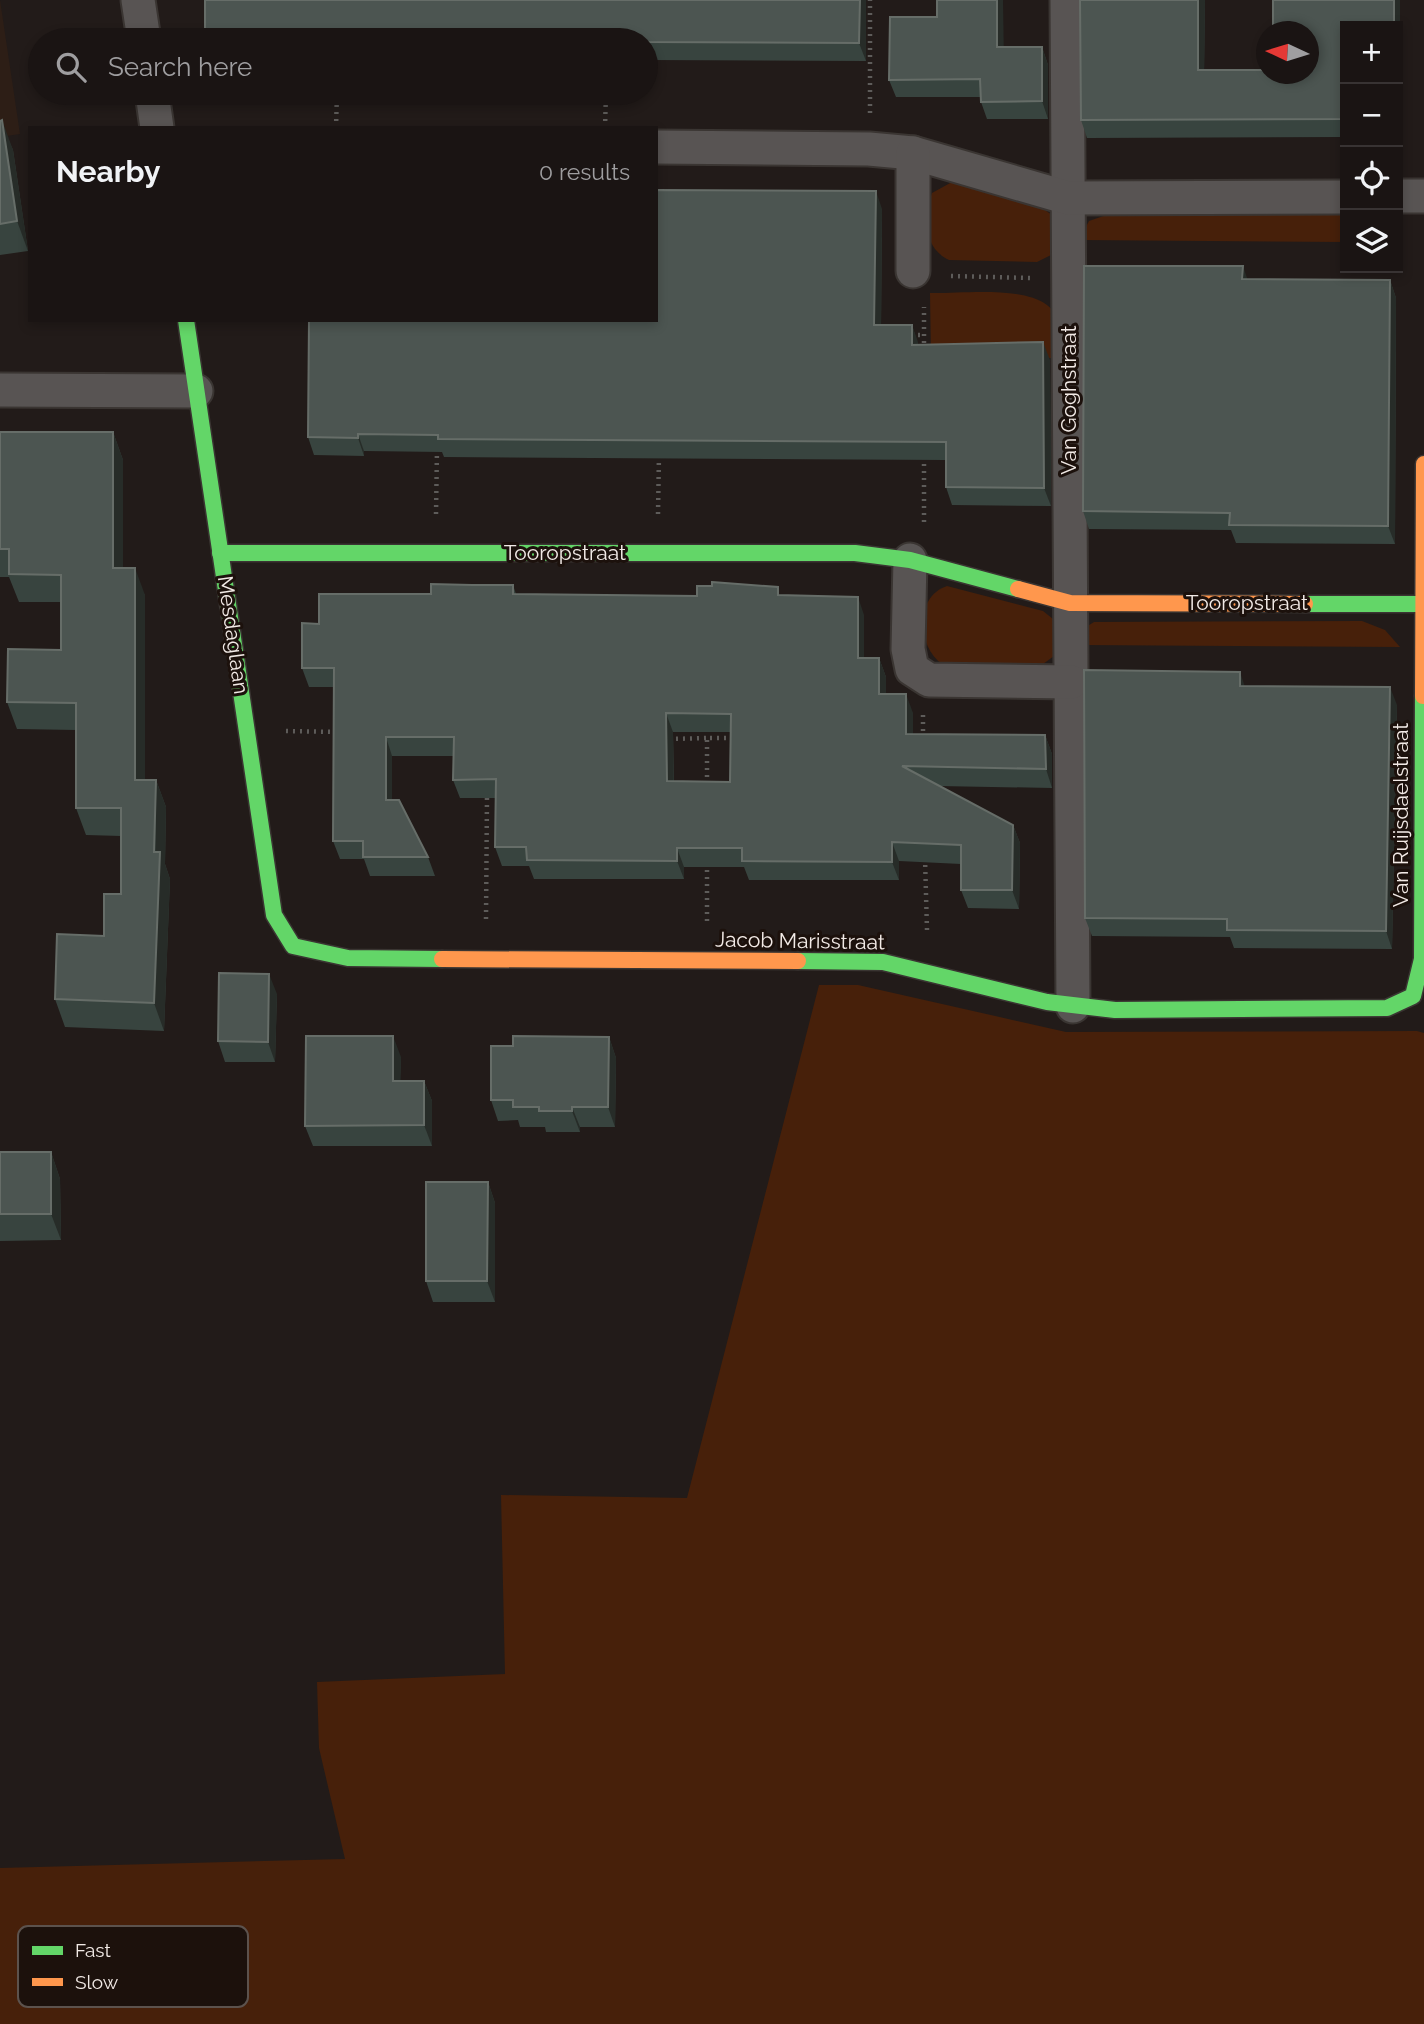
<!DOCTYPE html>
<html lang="en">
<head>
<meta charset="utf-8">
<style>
	:root { --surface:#1a1413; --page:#231d1c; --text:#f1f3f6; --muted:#9f9ea0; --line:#383333 }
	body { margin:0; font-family:Raleway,sans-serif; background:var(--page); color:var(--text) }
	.controls { position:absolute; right:21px; top:21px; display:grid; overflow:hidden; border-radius:0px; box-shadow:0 4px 10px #0003 }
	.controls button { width:63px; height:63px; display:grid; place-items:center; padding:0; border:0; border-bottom:2px solid var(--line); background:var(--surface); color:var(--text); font:35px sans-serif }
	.compass { position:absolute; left:1256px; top:21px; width:63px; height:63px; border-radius:50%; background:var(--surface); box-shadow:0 4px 10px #0003; rotate:274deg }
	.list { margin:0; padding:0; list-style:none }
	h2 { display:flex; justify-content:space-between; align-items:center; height:91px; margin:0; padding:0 28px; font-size:30px }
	h2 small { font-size:23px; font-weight:400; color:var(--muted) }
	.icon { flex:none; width:38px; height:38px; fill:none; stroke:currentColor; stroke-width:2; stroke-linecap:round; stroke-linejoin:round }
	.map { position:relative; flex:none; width:1424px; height:2024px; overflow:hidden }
	.search { position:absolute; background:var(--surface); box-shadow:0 4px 10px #0003; left:28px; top:28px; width:630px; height:77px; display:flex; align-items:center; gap:18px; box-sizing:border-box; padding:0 24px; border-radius:38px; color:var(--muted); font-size:26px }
	.panel { position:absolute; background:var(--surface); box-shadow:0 4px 10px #0003; left:28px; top:126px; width:630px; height:196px; border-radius:0px }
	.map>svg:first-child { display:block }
	.built { fill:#2d1e16 }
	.green { fill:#47200a }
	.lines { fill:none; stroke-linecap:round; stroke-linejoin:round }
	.street-casing { stroke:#3a3532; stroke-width:37 }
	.fast-casing { stroke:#3a3532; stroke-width:19 }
	.slow-casing { stroke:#3a3532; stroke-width:19 }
	.path { stroke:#5e5c5a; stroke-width:4.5; stroke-dasharray:2 5; stroke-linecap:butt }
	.street { stroke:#585453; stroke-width:33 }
	.fast { stroke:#63d668; stroke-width:16 }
	.slow { stroke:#ff974d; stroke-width:16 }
	.wall { fill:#38443f; fill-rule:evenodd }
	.shaded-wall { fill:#272c28 }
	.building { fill:#4c5551; stroke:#666d68; stroke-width:2; fill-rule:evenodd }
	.labels { text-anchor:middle; stroke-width:6; stroke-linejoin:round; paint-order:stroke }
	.street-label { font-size:21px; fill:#f2eae6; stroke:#1c110c }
	.key { fill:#1c110c; stroke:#5c524d; stroke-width:2 }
	.key-label { font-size:19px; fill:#f2eae6 }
</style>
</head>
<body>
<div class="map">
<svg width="1424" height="2024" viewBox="0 0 1424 2024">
	<rect width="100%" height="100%" fill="#221b19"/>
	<polygon class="built" points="0,0 20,134 0,137"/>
	<g class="green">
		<path d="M 952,182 L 1042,208 L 1052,215 L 1058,241 L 1051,255 L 1037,262 L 949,260 C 923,248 923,216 932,193 Z"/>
		<polygon points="1112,213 1345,213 1345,242 1079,240 1089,221"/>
		<path d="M 930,293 C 977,294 1089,276 1051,358 L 931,358 Z"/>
		<path d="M 947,586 L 1043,611 L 1053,619 L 1060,631 L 1054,656 L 1039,667 L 942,664 C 917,646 914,597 947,586 Z"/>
		<polygon points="1362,621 1385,630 1400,647 1080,645 1086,627 1094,622"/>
		<polygon points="819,985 858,985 1066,1032 1417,1031 1424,1033 1424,2024 0,2024 0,1868 345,1859 319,1748 317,1682 505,1674 501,1495 687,1498"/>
	</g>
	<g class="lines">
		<defs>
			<g id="street">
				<polyline points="138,0 144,40"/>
				<polyline points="1067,0 1073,1006"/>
				<polyline points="152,93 157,128"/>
				<polyline points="656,147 869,149 913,153 1068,198 1345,197"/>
				<polyline points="913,153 913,271"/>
				<polyline points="1398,196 1424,196"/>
				<polyline points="0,390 196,391"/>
				<polyline points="910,560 908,649 912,669 929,680 1071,682"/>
			</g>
			<g id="fast">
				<polyline points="186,320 274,915 293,946 348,958 442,959"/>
				<polyline points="220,553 855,553 910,560 1018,589"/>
				<polyline points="1305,604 1424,604"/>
				<polyline points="798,961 883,962 1047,1002 1115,1010 1387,1008 1413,996 1422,959 1423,696"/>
			</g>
			<g id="slow">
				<polyline points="1018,589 1070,603 1305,604"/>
				<polyline points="1423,696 1424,464"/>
				<polyline points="442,959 798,961"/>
			</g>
		</defs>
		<use href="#street" class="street-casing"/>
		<use href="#fast" class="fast-casing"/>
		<use href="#slow" class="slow-casing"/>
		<g class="path">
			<polyline points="870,113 870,0"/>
			<polyline points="336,128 337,93"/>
			<polyline points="605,128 606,93"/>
			<polyline points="951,276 1030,278"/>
			<polyline points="911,335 924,335"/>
			<polyline points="924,350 924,307"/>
			<polyline points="924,457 924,522"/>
			<polyline points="436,514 437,449"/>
			<polyline points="658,514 659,453"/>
			<polyline points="286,731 337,732"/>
			<polyline points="923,738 923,715"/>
			<polyline points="669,739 707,738"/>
			<polyline points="707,784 707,738 736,738"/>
			<polyline points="925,858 927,930"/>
			<polyline points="486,919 487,795"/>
			<polyline points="707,921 707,863"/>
		</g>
		<use href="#street" class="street"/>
		<use href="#fast" class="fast"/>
		<use href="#slow" class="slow"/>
	</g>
	<g class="wall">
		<polygon points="866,0 866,61 646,60 646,40"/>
		<polygon points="937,0 1003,0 1003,47 1042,47 1048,65 1048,119 987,119 981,102 981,97 896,97 889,80 937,17"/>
		<polygon points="1080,0 1205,0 1204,70 1266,70 1266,74 1308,74 1308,32 1273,32 1273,0 1400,0 1400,137 1398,137 1398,26 1345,26 1345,137 1087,138 1081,120"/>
		<polygon points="0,121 13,150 28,251 0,255"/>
		<polygon points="882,209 881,325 912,325 918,345 1050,360 1051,506 952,505 946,487 946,460 444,457 442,452 364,451 364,456 314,455 308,437"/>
		<polygon points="1247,279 1390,280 1396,298 1395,544 1236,543 1231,530 1089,529 1083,511"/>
		<polygon points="0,432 113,432 123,460 123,568 145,595 145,780 156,780 166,807 165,864 170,879 164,1031 65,1027 55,999 104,936 121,894 121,836 86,835 76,808 76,730 17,729 7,702 61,650 61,602 19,602 9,577 0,577"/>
		<path d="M 513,585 L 516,594 L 782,596 L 864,615 L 864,658 L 879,658 L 886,677 L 886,694 L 913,713 L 913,734 L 1045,735 L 1052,754 L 1052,788 L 938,786 L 1013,825 L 1020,843 L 1019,909 L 968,908 L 961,890 L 961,864 L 899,861 L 899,880 L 749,880 L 744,867 L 684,867 L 684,879 L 534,879 L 529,866 L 502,866 L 495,847 L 496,798 L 460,798 L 453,780 L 454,756 L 392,756 L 392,800 L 428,857 L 435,876 L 370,876 L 364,859 L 340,859 L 333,841 L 334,687 L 309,687 L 302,668 L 319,624 L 431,594 ZM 673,732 L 731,732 L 730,782 L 674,781 Z"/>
		<polygon points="1245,686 1397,705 1392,949 1234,948 1230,937 1092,936 1085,918"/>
		<polygon points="277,994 275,1062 225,1062 218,1041"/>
		<polygon points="609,1037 616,1058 615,1127 580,1127 580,1132 546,1132 545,1127 520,1127 518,1120 498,1121 491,1100 513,1046"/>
		<polygon points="401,1057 400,1081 424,1081 432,1101 432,1146 313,1146 305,1126"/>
		<polygon points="0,1152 51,1152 60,1179 61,1240 0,1241"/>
		<polygon points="488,1182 495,1203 495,1302 433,1302 426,1281"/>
	</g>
	<g class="shaded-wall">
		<polygon points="860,0 866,0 866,61 859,43"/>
		<polygon points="997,0 1003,0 1004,64 997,47"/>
		<polygon points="1198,0 1205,0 1204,87 1198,70"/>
		<polygon points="1394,0 1400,0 1400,137 1398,130 1398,26 1394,26"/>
		<polygon points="1042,47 1048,65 1048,119 1042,101"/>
		<polygon points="2,120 13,150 28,251 17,221"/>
		<polygon points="876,191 882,209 881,342 874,325"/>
		<polygon points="1243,266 1249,284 1242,279"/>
		<polygon points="1390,280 1396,298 1395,544 1388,526"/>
		<polygon points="912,325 918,342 918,363 912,345"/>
		<polygon points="1043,342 1050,360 1051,506 1044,488"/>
		<polygon points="113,432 123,460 123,595 113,568"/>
		<polygon points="358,434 364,451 364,456 358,438"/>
		<polygon points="135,568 145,595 145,807 135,780"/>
		<polygon points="858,597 864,615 864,676 858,658"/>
		<polygon points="879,658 886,677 886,713 879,694"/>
		<polygon points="1240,672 1246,690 1240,686"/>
		<polygon points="1390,687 1397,705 1392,949 1386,931"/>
		<polygon points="906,694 913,713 913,753 906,734"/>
		<polygon points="666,713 673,732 674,799 667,781"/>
		<polygon points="1045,735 1052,754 1052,788 1046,769"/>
		<polygon points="386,737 392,756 392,818 386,800"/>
		<polygon points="156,780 166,807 165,864 170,879 164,1031 154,1003"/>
		<polygon points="1013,825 1020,843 1019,909 1012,890"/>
		<polygon points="892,842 899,861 899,880 892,862"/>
		<polygon points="677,848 684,867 684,879 677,861"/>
		<polygon points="269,974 277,994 275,1062 268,1042"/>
		<polygon points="393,1036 401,1057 400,1101 393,1081"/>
		<polygon points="609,1037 616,1058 615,1127 608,1107"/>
		<polygon points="424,1081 432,1101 432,1146 424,1125"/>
		<polygon points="572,1107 580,1127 580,1132 572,1111"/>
		<polygon points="51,1152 60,1179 61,1240 51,1214"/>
		<polygon points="488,1182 495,1203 495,1302 487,1281"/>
	</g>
	<g class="building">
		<polygon points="205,0 860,0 859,43 646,42 646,40 205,40"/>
		<polygon points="937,0 997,0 997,47 1042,47 1042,101 981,102 980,79 889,80 890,17 937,17"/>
		<polygon points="1080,0 1198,0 1198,70 1266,70 1266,74 1308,74 1308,32 1273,32 1273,0 1394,0 1394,26 1345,26 1345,119 1081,120"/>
		<polygon points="2,120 17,221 0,224 0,121"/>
		<polygon points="656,190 876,191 874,325 912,325 912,345 1043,342 1044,488 946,487 946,442 438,439 438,435 358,434 358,438 308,437 309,320 656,320"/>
		<polygon points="1084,266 1243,266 1242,279 1390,280 1388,526 1229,525 1230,513 1083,511"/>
		<polygon points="0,432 113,432 113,568 135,568 135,780 156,780 154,852 160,852 154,1003 55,999 57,934 104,936 104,894 121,894 121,808 76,808 76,703 7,702 8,649 61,650 61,575 9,574 9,549 0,549"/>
		<path d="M 712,582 L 778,587 L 778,595 L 858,597 L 858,658 L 879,658 L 879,694 L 906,694 L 906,734 L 1045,735 L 1046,769 L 902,766 L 1013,825 L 1012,890 L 961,890 L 961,845 L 892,842 L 892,862 L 742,861 L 742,848 L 677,848 L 677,861 L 527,860 L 526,847 L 495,847 L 496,779 L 453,780 L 454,737 L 386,737 L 386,800 L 399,800 L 428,857 L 363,857 L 363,841 L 333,841 L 334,668 L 302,668 L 302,623 L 319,624 L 319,594 L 431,594 L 431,584 L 472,585 L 513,585 L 513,594 L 697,596 L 697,586 L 712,586 ZM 666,713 L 731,714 L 730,782 L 667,781 Z"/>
		<polygon points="1084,670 1240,672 1240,686 1390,687 1386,931 1227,930 1227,919 1085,918"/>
		<polygon points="219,973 269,974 268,1042 218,1041"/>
		<polygon points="306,1036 393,1036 393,1081 424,1081 424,1125 305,1126"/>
		<polygon points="513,1036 609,1037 608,1107 572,1107 572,1111 539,1111 539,1107 513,1107 513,1100 491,1100 491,1046 513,1046"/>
		<rect x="0" y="1152" width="51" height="62"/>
		<polygon points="426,1182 488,1182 487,1281 426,1281"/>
	</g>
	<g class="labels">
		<g class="street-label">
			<text transform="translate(1069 400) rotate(-90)" y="7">Van Goghstraat</text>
			<text x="565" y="560">Tooropstraat</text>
			<text x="1247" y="610">Tooropstraat</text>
			<text transform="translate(233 635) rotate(82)" y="7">Mesdaglaan</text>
			<text transform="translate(1401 815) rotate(-90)" y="7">Van Ruijsdaelstraat</text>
			<text transform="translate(800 941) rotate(1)" y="7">Jacob Marisstraat</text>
		</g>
	</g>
	<rect x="18" y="1926" width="230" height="81" rx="10" class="key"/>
	<rect x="32" y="1946" width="31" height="9" fill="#63d668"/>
	<rect x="32" y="1978" width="31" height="8" fill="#ff974d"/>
	<g class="key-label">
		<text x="75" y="1957">Fast</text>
		<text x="75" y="1989">Slow</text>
	</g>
</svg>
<div class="controls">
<button>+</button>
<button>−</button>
<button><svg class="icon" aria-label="locate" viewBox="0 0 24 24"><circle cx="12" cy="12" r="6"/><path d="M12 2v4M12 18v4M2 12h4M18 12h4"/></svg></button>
<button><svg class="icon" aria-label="layers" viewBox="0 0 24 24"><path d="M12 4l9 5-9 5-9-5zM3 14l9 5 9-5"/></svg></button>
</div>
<svg class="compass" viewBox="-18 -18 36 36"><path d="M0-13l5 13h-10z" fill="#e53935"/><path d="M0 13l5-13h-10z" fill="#9f9ea0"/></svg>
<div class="search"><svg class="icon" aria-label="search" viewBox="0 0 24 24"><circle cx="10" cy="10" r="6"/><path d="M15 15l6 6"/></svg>Search here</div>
<section class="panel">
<h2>Nearby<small>0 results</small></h2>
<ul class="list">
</ul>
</section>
</div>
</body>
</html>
